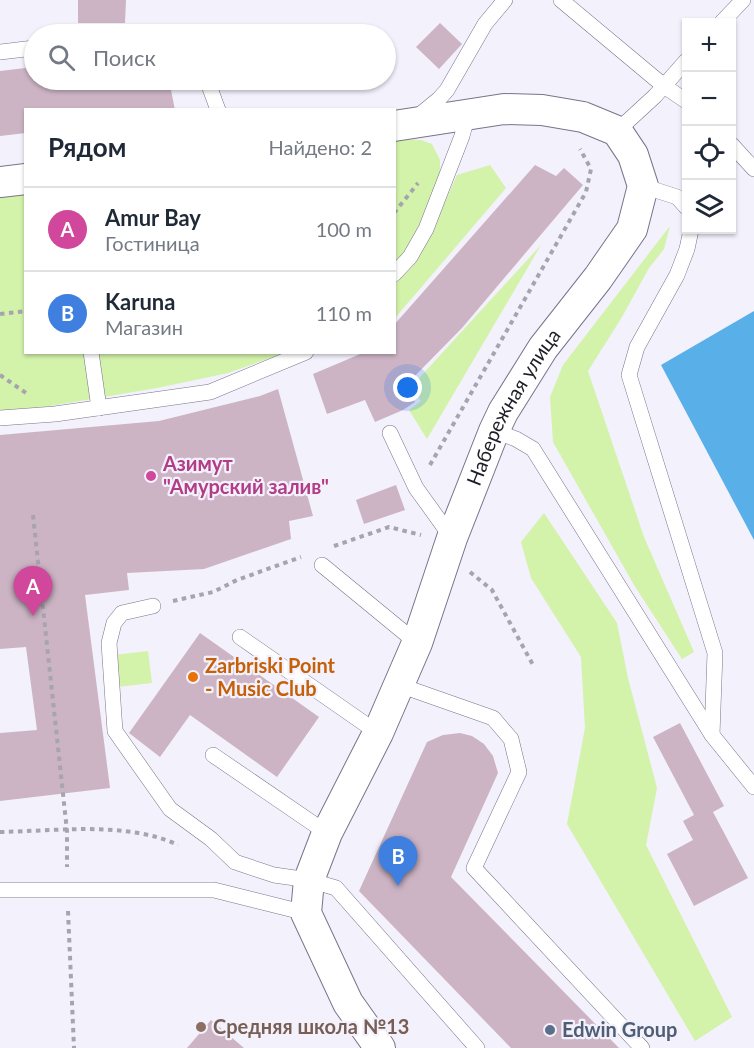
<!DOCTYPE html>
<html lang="ru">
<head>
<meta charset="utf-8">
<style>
	:root { --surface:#fff; --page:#f6f6f7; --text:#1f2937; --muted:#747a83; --line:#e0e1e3; --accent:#0f766e }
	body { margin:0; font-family:Lato,sans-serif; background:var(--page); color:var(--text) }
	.controls { position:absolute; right:18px; top:18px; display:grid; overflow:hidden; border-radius:0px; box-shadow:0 2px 4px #0004 }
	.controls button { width:54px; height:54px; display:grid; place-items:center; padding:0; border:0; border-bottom:2px solid var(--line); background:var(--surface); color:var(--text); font:30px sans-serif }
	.you { position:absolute; left:408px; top:388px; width:21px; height:21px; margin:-15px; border:4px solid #fff; border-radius:50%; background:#1a73e8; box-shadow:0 0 0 9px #1a73e833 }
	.badge { display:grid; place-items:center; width:39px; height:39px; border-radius:50%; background:var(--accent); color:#fff; font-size:20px; font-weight:700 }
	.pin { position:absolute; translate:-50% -50px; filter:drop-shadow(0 2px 3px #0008) }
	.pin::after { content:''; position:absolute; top:32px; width:21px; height:18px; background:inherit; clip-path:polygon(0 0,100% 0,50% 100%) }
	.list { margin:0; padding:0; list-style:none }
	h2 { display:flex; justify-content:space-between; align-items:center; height:78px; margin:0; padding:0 24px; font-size:26px }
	h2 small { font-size:20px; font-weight:400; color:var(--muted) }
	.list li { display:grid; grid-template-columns:39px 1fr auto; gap:18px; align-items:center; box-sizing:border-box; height:84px; padding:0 24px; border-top:2px solid var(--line) }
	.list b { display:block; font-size:22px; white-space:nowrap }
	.list p { margin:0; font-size:20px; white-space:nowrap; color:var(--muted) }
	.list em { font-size:20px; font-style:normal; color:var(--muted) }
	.icon { flex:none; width:33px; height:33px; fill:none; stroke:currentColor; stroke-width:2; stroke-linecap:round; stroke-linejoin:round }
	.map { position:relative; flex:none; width:754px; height:1048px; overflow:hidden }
	.search { position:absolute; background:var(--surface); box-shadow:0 2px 4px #0004; left:24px; top:24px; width:372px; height:66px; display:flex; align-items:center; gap:15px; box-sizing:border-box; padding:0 21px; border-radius:33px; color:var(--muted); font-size:22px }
	.panel { position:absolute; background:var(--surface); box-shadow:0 2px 4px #0004; left:24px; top:108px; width:372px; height:246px; border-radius:0px }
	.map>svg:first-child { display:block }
	.green { fill:#d3f2aa }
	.water { fill:#59b0e9 }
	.building { fill:#ccb4c5 }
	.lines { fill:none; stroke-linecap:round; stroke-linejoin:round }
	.lane-casing { stroke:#79748b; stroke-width:16 }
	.street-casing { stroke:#79748b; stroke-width:32 }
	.path { stroke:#a6a4af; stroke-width:4; stroke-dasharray:4.5 4.5; stroke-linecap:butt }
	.lane { stroke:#fff; stroke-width:15 }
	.street { stroke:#fff; stroke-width:30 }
	.hotel-dot { fill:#d1479c; stroke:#f3f1fc; stroke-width:2 }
	.food-dot { fill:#e8710a; stroke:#f3f1fc; stroke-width:2 }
	.education-dot { fill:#8d6e63; stroke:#f3f1fc; stroke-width:2 }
	.service-dot { fill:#5c6f8a; stroke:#f3f1fc; stroke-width:2 }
	.labels { text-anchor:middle; stroke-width:4.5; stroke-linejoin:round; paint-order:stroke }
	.street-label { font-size:20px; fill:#1f1d26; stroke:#f3f1fc }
	.hotel-label { font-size:20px; font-weight:bold; fill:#b23c85; stroke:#f3f1fc; text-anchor:start }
	.food-label { font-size:20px; font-weight:bold; fill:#c56008; stroke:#f3f1fc; text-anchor:start }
	.education-label { font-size:20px; font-weight:bold; fill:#785e54; stroke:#f3f1fc; text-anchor:start }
	.service-label { font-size:20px; font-weight:bold; fill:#4e5e75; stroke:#f3f1fc; text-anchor:start }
</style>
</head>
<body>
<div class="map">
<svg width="754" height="1048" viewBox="0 0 754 1048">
	<rect width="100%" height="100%" fill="#f3f1fc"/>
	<g class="green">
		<polygon points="395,139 421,140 432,144 440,160 440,173 410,248 395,263"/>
		<polygon points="490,165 506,188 395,318 395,283 413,266 429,238 457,175"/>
		<polygon points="25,186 26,352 284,353 228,373 157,388 38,408 0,411 0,189"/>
		<polygon points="670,226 664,249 649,268 622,317 588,371 644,537 694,652 682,659 634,585 553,442 550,397 563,365"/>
		<polygon points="541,245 427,439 409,410 421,401 411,387"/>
		<polygon points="544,513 617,623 628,678 657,788 646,845 732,1017 695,1041 567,824 585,728 581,657 531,578 521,542"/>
		<polygon points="148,651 152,683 117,687 114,655"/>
	</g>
	<polygon class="water" points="754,311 754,540 661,365"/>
	<g class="building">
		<polygon points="78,0 126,0 125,23 78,23"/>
		<polygon points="440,23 462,44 439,69 416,47"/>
		<polygon points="34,67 34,80 169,80 175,110 26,110 26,133 0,136 0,71"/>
		<polygon points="535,165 556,176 564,168 583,185 462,328 405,386 415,402 403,410 375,422 365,400 327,414 313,374 365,352 394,352 394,325"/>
		<polygon points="278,389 313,516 289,521 291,539 204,569 127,573 129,590 85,595 110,788 0,801 0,733 37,730 26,647 0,649 0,435 159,421 260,396"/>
		<polygon points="396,485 405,510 364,524 356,500"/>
		<polygon points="200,633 319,717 277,777 190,715 160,757 129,733"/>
		<polygon points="680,723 724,806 713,812 748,878 694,906 667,854 693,840 683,821 694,815 653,737"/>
		<polygon points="460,733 472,736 484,744 493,756 498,773 451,877 619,1048 511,1048 359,891 427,742 443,735"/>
		<polygon points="211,1020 244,1048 187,1048"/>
	</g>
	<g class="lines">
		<defs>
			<g id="lane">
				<polyline points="561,0 664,86 686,101"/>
				<polyline points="722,22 743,0"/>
				<polyline points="0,52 34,48"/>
				<polyline points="207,80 218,110"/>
				<polyline points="417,117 439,99 447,90 485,24 505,0"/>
				<polyline points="617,131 655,96 686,61"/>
				<polyline points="732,145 754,169"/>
				<polyline points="643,186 677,197 686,207"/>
				<polyline points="691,230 687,249 677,275 637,347 629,375 715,653 712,735"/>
				<polyline points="394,274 410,257 426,229 462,136 468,114"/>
				<polyline points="91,352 99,408"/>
				<polyline points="0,418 55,414 210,392 306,352"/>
				<polyline points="494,431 516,439 533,449 712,735 754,787"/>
				<polyline points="390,433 416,488 452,538"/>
				<polyline points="322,565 417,643"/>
				<polyline points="153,606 122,613 114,623 109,643 115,731 170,809 211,839 235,862 274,875 309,880 336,888 477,1048"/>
				<polyline points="240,637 378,733"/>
				<polyline points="399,685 493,718 511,739 519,772 474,868 642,1048"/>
				<polyline points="213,755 327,833"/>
				<polyline points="0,890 214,890 306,913"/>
			</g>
			<g id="street">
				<polyline points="0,182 26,179"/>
				<path id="s1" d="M 380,1048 L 348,1003 L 306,913 L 309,880 L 327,833 L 378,733 L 417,643 L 452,538 L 494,431 L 503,412 L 543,348 L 598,278 L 632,229 L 643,186 L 633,155 L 617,131 L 583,117 L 542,110 L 504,109 L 394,126"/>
			</g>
		</defs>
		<use href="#lane" class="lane-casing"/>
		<use href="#street" class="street-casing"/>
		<g class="path">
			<polyline points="394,213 418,183"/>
			<polyline points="0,314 26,311"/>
			<polyline points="0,375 26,393"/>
			<polyline points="430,465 586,192 591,169 580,149"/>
			<polyline points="33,515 67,831 67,867"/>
			<polyline points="334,546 389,527 421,535"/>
			<polyline points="470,572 492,590 533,665"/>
			<polyline points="173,601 213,592 237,580 301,557"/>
			<path d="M 0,832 C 56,831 127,821 178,845"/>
			<polyline points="68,911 74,1048"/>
		</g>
		<use href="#lane" class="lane"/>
		<use href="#street" class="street"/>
	</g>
	<circle class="hotel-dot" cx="151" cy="476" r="6"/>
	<circle class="food-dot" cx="193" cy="677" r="6"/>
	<circle class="education-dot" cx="201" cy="1027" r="6"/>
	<circle class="service-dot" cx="550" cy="1030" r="6"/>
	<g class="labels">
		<g class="street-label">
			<text dy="7" stroke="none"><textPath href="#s1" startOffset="704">Набережная улица</textPath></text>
		</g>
		<g class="hotel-label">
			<text x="163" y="471">Азимут<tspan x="163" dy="23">"Амурский залив"</tspan></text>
		</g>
		<g class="food-label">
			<text x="205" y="673">Zarbriski Point<tspan x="205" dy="23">- Music Club</tspan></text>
		</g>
		<g class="education-label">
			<text x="213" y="1034">Средняя школа №13</text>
		</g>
		<g class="service-label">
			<text x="562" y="1037">Edwin Group</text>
		</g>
	</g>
</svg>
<div class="controls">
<button>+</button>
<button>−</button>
<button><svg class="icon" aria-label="locate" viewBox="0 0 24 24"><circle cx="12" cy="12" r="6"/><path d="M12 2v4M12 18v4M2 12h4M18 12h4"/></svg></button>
<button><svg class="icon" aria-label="layers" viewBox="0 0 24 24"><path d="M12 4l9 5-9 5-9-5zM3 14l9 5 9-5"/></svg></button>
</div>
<div class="you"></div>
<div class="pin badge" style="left:33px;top:616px;background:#d1479c">A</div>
<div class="pin badge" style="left:398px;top:886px;background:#3f7fe0">B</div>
<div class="search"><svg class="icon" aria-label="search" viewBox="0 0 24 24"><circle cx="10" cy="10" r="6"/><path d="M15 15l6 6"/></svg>Поиск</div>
<section class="panel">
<h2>Рядом<small>Найдено: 2</small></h2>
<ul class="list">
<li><span class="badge" style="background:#d1479c">A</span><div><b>Amur Bay</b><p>Гостиница</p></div><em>100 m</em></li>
<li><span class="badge" style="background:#3f7fe0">B</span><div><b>Karuna</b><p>Магазин</p></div><em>110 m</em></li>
</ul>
</section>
</div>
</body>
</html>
